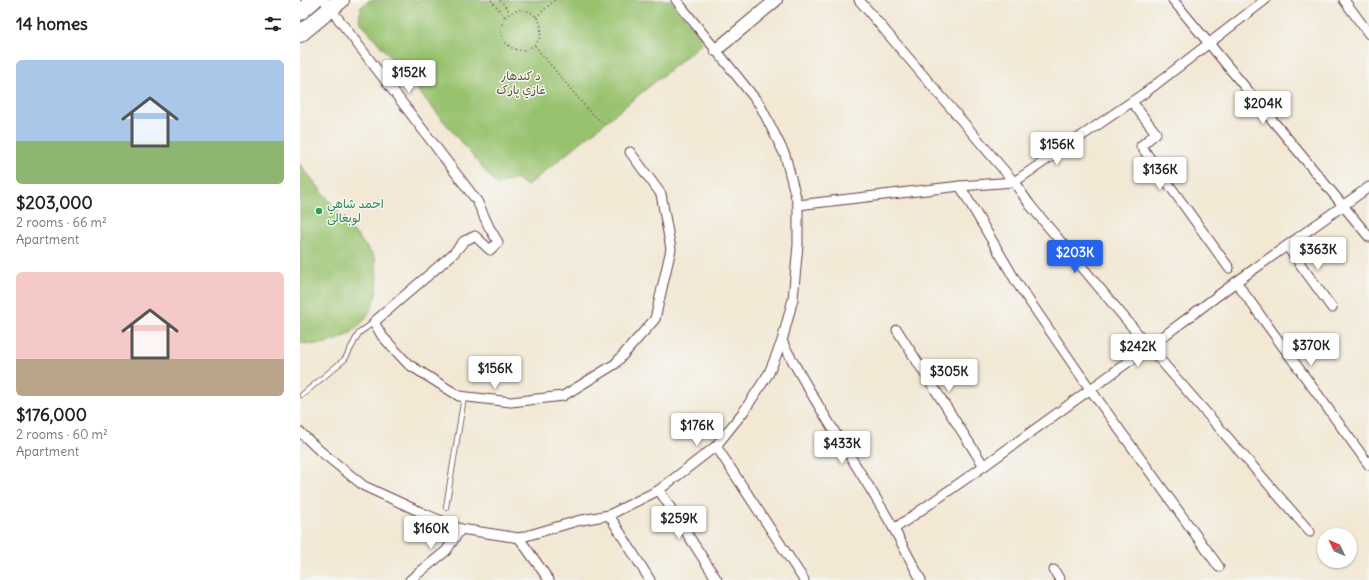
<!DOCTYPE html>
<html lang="en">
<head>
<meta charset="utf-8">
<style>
	body { margin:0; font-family:Delius,"Playpen Sans Arabic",sans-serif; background:#f6f6f6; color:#222; height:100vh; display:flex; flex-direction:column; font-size:15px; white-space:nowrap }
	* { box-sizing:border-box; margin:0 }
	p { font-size:13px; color:#767676 }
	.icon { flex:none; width:22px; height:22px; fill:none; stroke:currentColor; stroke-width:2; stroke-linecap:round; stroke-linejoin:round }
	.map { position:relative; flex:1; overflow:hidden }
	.panel { display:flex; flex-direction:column; background:#fff; width:300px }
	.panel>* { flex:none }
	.needle { width:26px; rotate:314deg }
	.fabs { position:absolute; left:1017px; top:528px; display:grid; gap:8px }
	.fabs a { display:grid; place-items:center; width:40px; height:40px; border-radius:50%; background:#fff; box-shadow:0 1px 3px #0004; font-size:20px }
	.price { position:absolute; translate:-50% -34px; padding:0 9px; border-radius:4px; background:#fff; color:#222; font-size:13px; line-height:26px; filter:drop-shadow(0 1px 2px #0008) }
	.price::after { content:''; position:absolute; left:50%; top:24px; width:12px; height:9px; margin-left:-6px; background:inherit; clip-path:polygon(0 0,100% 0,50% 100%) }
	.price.selected { background:#2563eb; color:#fff }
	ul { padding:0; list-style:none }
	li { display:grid; align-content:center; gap:8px; height:212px; padding:0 16px }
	li span { display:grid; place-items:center; height:124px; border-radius:6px; color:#555 }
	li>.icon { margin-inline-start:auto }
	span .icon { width:72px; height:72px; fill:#fffc; stroke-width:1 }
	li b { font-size:17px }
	h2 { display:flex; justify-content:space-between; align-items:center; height:48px; padding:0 16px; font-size:17px }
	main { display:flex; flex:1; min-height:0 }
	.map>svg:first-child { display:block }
</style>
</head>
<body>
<main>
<section class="panel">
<h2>14 homes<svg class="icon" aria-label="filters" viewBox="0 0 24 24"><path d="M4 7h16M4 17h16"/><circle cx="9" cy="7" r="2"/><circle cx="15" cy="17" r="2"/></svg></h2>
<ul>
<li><span style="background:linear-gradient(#a9c7e8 65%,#8fb573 0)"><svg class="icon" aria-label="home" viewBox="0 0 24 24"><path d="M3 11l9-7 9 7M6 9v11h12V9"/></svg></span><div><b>$203,000</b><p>2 rooms · 66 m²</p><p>Apartment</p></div></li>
<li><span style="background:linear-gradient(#f6c9c9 70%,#b9a48a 0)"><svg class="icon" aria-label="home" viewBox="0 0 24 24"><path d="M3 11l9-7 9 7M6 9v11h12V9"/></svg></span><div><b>$176,000</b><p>2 rooms · 60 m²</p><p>Apartment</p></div></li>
</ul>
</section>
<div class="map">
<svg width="1069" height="580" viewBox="0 0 1069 580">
	<rect width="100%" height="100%" fill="#f6f6f2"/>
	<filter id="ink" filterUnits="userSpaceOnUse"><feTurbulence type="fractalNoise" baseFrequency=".025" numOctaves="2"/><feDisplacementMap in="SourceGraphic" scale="8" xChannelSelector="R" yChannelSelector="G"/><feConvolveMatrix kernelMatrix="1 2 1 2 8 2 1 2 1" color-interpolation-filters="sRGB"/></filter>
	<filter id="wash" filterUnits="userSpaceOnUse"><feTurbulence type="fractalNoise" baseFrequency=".012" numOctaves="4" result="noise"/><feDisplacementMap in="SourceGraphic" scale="16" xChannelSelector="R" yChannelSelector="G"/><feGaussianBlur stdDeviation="0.9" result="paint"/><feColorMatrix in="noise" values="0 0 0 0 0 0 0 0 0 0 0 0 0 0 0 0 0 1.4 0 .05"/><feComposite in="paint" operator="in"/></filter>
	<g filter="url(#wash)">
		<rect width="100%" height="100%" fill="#f2e8d4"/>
		<g fill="#99c26e" stroke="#72704c">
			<path d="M 70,0 L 370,0 L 402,38 L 402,41 L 400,45 L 227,186 C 215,177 210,178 198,186 L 59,20 L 61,7 Z"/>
			<path d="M 0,164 L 75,258 C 76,268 78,279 77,289 C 72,327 37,350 0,343 Z"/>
		</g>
	</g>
	<g filter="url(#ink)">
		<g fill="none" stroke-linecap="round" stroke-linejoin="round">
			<g stroke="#633d44" stroke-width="6">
				<g id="lane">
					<polyline points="2,395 45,359 59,333 74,322"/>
					<polyline points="146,507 164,397"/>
				</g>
			</g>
			<g stroke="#633d44" stroke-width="11">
				<g id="street">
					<polyline points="24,0 177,201 189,227 198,242 190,250 175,236 164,241 154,253 74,322 82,336 108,364 159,396 211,402 263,396 315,364 355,319 371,249 361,194 330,152"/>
					<polyline points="559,0 714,182 730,205 849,347 1010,532"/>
					<polyline points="873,0 1069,237"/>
					<polyline points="1044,0 1069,34"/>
					<polyline points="832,102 856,133 841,146 929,268"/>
					<polyline points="660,186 717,283 790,389 919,567"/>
					<polyline points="498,205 660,186 714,182 846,92 965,0"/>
					<polyline points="987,246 1032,308"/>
					<polyline points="936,282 1069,465"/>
					<polyline points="597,330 684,466"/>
					<path d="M 482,341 C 515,406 558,465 594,529 C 603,546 612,563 621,580"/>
					<polyline points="0,432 19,450 64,486 125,514 161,529 219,538 277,521 309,515 359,490 416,446 444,411 469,373 482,341 493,299 498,245 498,205 485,155 460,105 376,0"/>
					<polyline points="416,446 504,580"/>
					<polyline points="359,490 417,580"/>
					<polyline points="309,515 350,580"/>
					<polyline points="594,529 684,466 849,347 936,282 1069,187"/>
					<polyline points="219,538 249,580"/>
					<polyline points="754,570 760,580"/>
					<polyline points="110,580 146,551 161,529"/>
				</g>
			</g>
			<g stroke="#633d44" stroke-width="14">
				<polyline id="secondary" points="416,50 476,0"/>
			</g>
			<g stroke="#633d44" stroke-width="18">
				<g id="highway">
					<polyline points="0,12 14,0"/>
					<polyline points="0,34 41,0"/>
				</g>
			</g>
			<g stroke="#633d44" stroke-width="1.5" stroke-dasharray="1 3" stroke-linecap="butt">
				<polyline points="191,0 205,17"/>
				<polyline points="200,0 210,12"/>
				<circle cx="221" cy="30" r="20"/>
				<polyline points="236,17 255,0"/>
				<polyline points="235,46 288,110 304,124"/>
			</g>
			<use href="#lane" stroke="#fff" stroke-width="4.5"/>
			<use href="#street" stroke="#fff" stroke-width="9"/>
			<use href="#secondary" stroke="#fff" stroke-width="12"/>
			<use href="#highway" stroke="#fff" stroke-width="16"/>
		</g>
	</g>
	<circle fill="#2e9e5b" stroke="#f6f6f2" stroke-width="1.5" cx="19" cy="211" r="4"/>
	<g text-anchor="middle" stroke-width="3" stroke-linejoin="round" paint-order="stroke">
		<g font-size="12" fill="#62503f" stroke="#f6f6f2">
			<text x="221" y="80">د کندهار<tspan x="221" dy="14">غازي پارک</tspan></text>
		</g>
		<g font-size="12" fill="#27864d" stroke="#f6f6f2" text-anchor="start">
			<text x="27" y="208">احمد شاهي<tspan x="27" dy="14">لوبغالی</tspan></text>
		</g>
	</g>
</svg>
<div class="fabs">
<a><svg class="needle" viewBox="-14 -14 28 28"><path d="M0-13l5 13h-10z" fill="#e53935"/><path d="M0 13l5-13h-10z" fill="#767676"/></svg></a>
</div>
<b class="price" style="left:109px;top:94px">$152K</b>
<b class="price" style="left:963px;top:125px">$204K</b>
<b class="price" style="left:757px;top:166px">$156K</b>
<b class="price" style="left:860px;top:191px">$136K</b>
<b class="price" style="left:1018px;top:271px">$363K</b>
<b class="price selected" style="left:775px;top:274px">$203K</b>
<b class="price" style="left:1011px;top:367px">$370K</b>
<b class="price" style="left:838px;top:368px">$242K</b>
<b class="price" style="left:195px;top:390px">$156K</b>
<b class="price" style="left:649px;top:393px">$305K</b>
<b class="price" style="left:397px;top:447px">$176K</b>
<b class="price" style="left:542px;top:465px">$433K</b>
<b class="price" style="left:379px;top:540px">$259K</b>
<b class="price" style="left:131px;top:550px">$160K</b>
</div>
</main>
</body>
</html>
